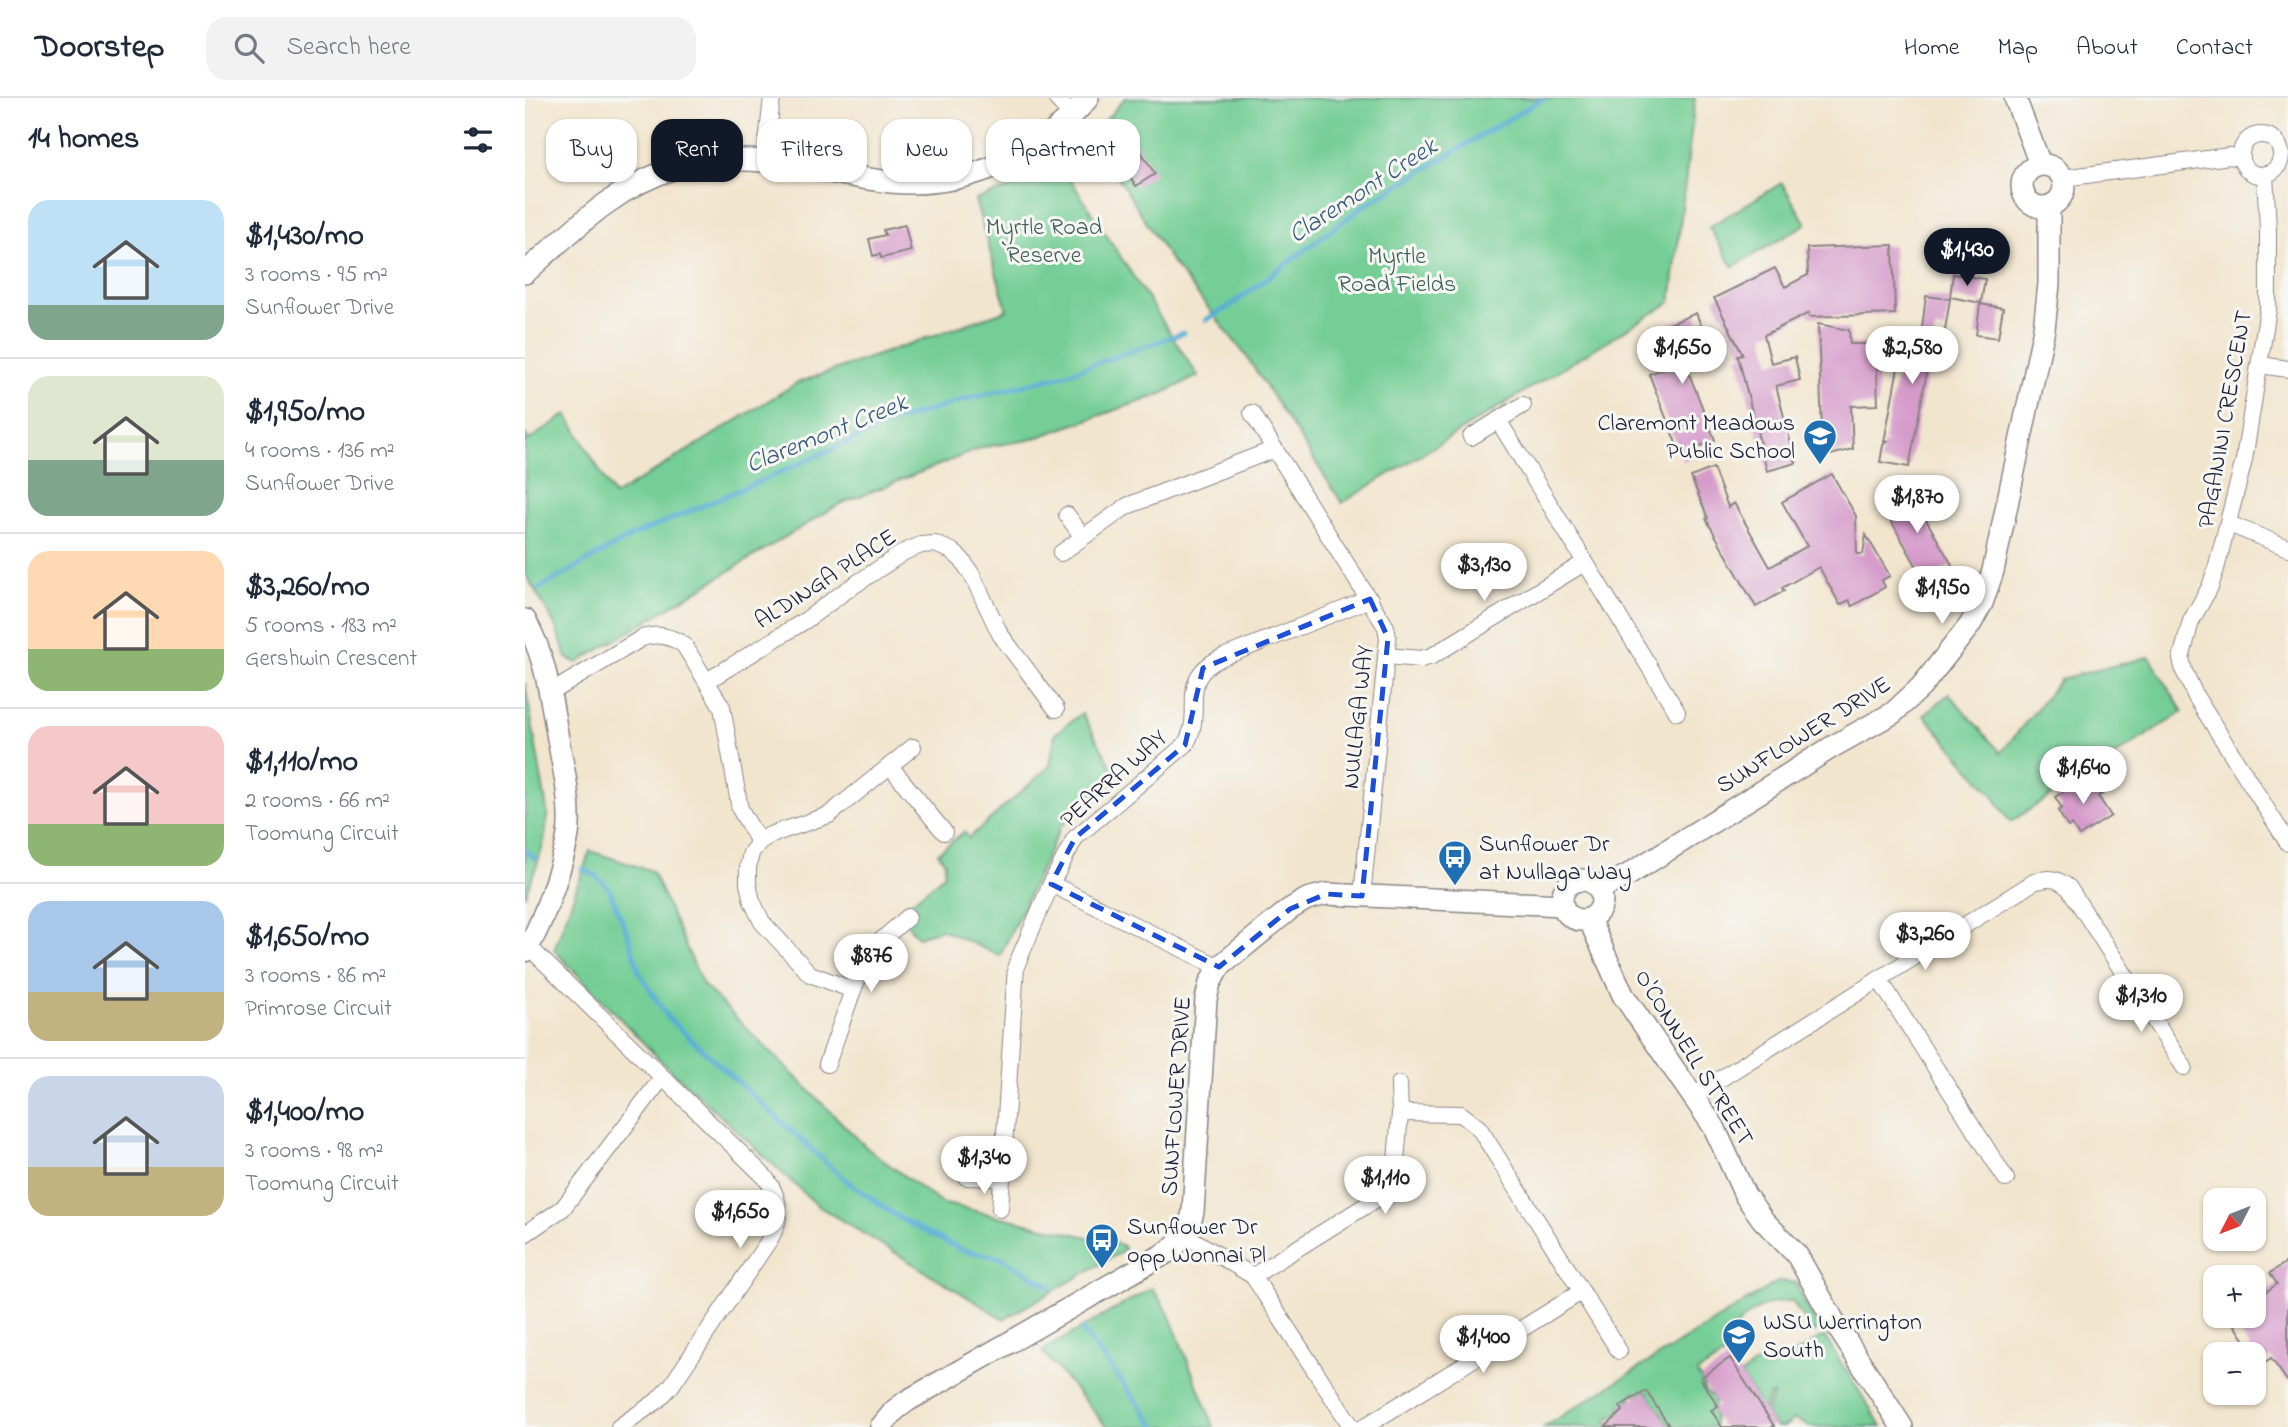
<!DOCTYPE html>
<html lang="en">
<head>
<meta charset="utf-8">
<style>
	body { margin:0; font-family:"Indie Flower",sans-serif; background:#f2f2f3; color:#1f2937; height:100vh; display:flex; flex-direction:column; font-size:26px; white-space:nowrap }
	* { box-sizing:border-box; margin:0 }
	p { font-size:23px; color:#747a83 }
	.icon { flex:none; width:38px; height:38px; fill:none; stroke:currentColor; stroke-width:2; stroke-linecap:round; stroke-linejoin:round }
	.map { position:relative; flex:1; overflow:hidden }
	.sheet { display:flex; flex-direction:column; background:#fff; width:525px }
	.sheet>* { flex:none }
	.hud { position:absolute; left:21px; top:21px; width:665px; height:63px; display:flex; gap:14px }
	.needle { width:46px; rotate:228deg }
	.buttons { position:absolute; left:1678px; top:1090px; display:grid; gap:14px }
	.buttons a { display:grid; place-items:center; width:63px; height:63px; border-radius:14px; background:#fff; box-shadow:0 2px 5px #0004; font-size:35px }
	.price { position:absolute; translate:-50% -60px; padding:0 16px; border-radius:24px; background:#fff; color:#222; font-size:23px; line-height:46px; filter:drop-shadow(0 2px 4px #0008) }
	.price::after { content:''; position:absolute; left:50%; top:42px; width:21px; height:16px; margin-left:-10px; background:inherit; clip-path:polygon(0 0,100% 0,50% 100%) }
	.price.active { background:#111827; color:#fff }
	ul { padding:0; list-style:none }
	li { display:flex; align-items:center; gap:21px; height:175px; padding:0 28px }
	li+li { border-top:2px solid #e0e1e3 }
	li span { display:grid; place-items:center; flex:none; width:196px; height:140px; border-radius:21px; color:#555 }
	li>.icon { margin-inline-start:auto }
	span .icon { width:84px; height:84px; fill:#fffc; stroke-width:1 }
	li b { font-size:30px }
	h2 { display:flex; justify-content:space-between; align-items:center; height:84px; padding:0 28px; font-size:30px }
	.chip { padding:0 24px; border-radius:21px; background:#fff; box-shadow:0 2px 5px #0004; font-size:24px; line-height:63px }
	.chip.active { background:#111827; color:#fff }
	header { display:flex; align-items:center; gap:42px; box-sizing:border-box; height:98px; padding:0 35px; background:#fff; border-bottom:2px solid #e0e1e3 }
	header strong { font-size:33px }
	nav { display:flex; gap:38px; margin-inline-start:auto; font-size:24px }
	.search { width:490px; height:63px; background:#f2f2f3; display:flex; align-items:center; gap:18px; box-sizing:border-box; padding:0 24px; border-radius:21px; color:#747a83; font-size:26px }
	main { display:flex; flex:1; min-height:0 }
	.map>svg:first-child { display:block }
</style>
</head>
<body>
<header>
<strong>Doorstep</strong>
<div class="search"><svg class="icon" aria-label="search" viewBox="0 0 24 24"><circle cx="10" cy="10" r="6"/><path d="M15 15l6 6"/></svg>Search here</div>
<nav><a>Home</a><a>Map</a><a>About</a><a>Contact</a></nav>
</header>
<main>
<section class="sheet">
<h2>14 homes<svg class="icon" aria-label="filters" viewBox="0 0 24 24"><path d="M4 7h16M4 17h16"/><circle cx="9" cy="7" r="2"/><circle cx="15" cy="17" r="2"/></svg></h2>
<ul>
<li><span style="background:linear-gradient(#bfe0f5 75%,#7fa58c 0)"><svg class="icon" aria-label="home" viewBox="0 0 24 24"><path d="M3 11l9-7 9 7M6 9v11h12V9"/></svg></span><div><b>$1,430/mo</b><p>3 rooms · 95 m²</p><p>Sunflower Drive</p></div></li>
<li><span style="background:linear-gradient(#dfe7d0 60%,#7fa58c 0)"><svg class="icon" aria-label="home" viewBox="0 0 24 24"><path d="M3 11l9-7 9 7M6 9v11h12V9"/></svg></span><div><b>$1,950/mo</b><p>4 rooms · 136 m²</p><p>Sunflower Drive</p></div></li>
<li><span style="background:linear-gradient(#ffd9b3 70%,#8fb573 0)"><svg class="icon" aria-label="home" viewBox="0 0 24 24"><path d="M3 11l9-7 9 7M6 9v11h12V9"/></svg></span><div><b>$3,260/mo</b><p>5 rooms · 183 m²</p><p>Gershwin Crescent</p></div></li>
<li><span style="background:linear-gradient(#f6c9c9 70%,#8fb573 0)"><svg class="icon" aria-label="home" viewBox="0 0 24 24"><path d="M3 11l9-7 9 7M6 9v11h12V9"/></svg></span><div><b>$1,110/mo</b><p>2 rooms · 66 m²</p><p>Toomung Circuit</p></div></li>
<li><span style="background:linear-gradient(#a9c7e8 65%,#c2b280 0)"><svg class="icon" aria-label="home" viewBox="0 0 24 24"><path d="M3 11l9-7 9 7M6 9v11h12V9"/></svg></span><div><b>$1,650/mo</b><p>3 rooms · 86 m²</p><p>Primrose Circuit</p></div></li>
<li><span style="background:linear-gradient(#c9d6e8 65%,#c2b280 0)"><svg class="icon" aria-label="home" viewBox="0 0 24 24"><path d="M3 11l9-7 9 7M6 9v11h12V9"/></svg></span><div><b>$1,400/mo</b><p>3 rooms · 98 m²</p><p>Toomung Circuit</p></div></li>
</ul>
</section>
<div class="map">
<svg width="1763" height="1329" viewBox="0 0 1763 1329">
	<rect width="100%" height="100%" fill="#f6f6f2"/>
	<filter id="ink" filterUnits="userSpaceOnUse"><feTurbulence type="fractalNoise" baseFrequency=".0143" numOctaves="2"/><feDisplacementMap in="SourceGraphic" scale="14" xChannelSelector="R" yChannelSelector="G"/><feConvolveMatrix kernelMatrix="1 2 1 2 8 2 1 2 1" color-interpolation-filters="sRGB"/></filter>
	<filter id="wash" filterUnits="userSpaceOnUse"><feTurbulence type="fractalNoise" baseFrequency=".00686" numOctaves="4" result="noise"/><feDisplacementMap in="SourceGraphic" scale="28" xChannelSelector="R" yChannelSelector="G"/><feGaussianBlur stdDeviation="1.57" result="paint"/><feColorMatrix in="noise" values="0 0 0 0 0 0 0 0 0 0 0 0 0 0 0 0 0 1.4 0 .05"/><feComposite in="paint" operator="in"/></filter>
	<g filter="url(#wash)">
		<rect width="100%" height="100%" fill="#f2e5ce"/>
		<g fill="#74ce95" stroke="#4b7868" stroke-width="2">
			<polygon points="600,0 1170,0 1146,204 817,405 722,259 646,163 570,43 574,30"/>
			<polygon points="534,64 673,278 634,297 504,342 459,349 315,406 52,565 42,560 31,529 0,475 0,336 4,342 42,316 89,398 272,285 482,212 450,102 483,91"/>
			<polygon points="1257,85 1281,126 1208,169 1184,129"/>
			<polygon points="1624,559 1658,614 1485,724 1467,696 1399,617 1424,596 1476,655 1536,581"/>
			<path d="M 0,585 L 22,712 C 23,743 11,769 0,798 Z"/>
			<polygon points="557,615 593,680 536,728 475,858 416,831 393,839 373,815 419,777 420,764 413,755 439,734 444,740 525,668 530,636"/>
			<polygon points="65,753 127,773 178,887 343,1051 416,1105 597,1147 600,1152 479,1221 293,1108 136,963 29,852"/>
			<path d="M 1254,1183 L 1272,1185 L 1276,1199 L 1294,1230 L 1288,1235 L 1267,1203 C 1243,1202 1225,1212 1209,1231 L 1215,1244 L 1201,1252 L 1203,1255 L 1172,1275 L 1179,1287 L 1178,1290 L 1181,1295 L 1186,1297 L 1190,1303 L 1187,1312 L 1189,1317 L 1189,1329 L 1145,1329 L 1121,1293 L 1113,1298 L 1110,1294 L 1105,1298 L 1106,1301 L 1095,1308 L 1097,1312 L 1082,1322 L 1086,1329 L 1019,1329 Z"/>
			<polygon points="627,1190 643,1214 689,1329 582,1329 517,1253"/>
			<path d="M 1299,1238 L 1357,1329 L 1284,1329 L 1270,1321 L 1259,1329 L 1250,1329 L 1241,1316 L 1248,1297 L 1245,1297 L 1239,1313 L 1216,1277 C 1229,1267 1241,1254 1258,1265 L 1267,1257 Z"/>
		</g>
		<g fill="none" stroke-linecap="round" stroke-linejoin="round">
			<g stroke="#58aed5" stroke-width="5">
				<polyline points="681,222 705,208 837,109 1019,0"/>
				<polyline points="13,491 107,438 245,379 365,325 442,301 535,278 658,235"/>
				<polyline points="0,753 10,760"/>
				<polyline points="58,771 71,778 83,789 105,842 114,874 143,920 319,1081 374,1120 399,1133 437,1152 477,1160 526,1189"/>
				<polyline points="557,1232 631,1329"/>
			</g>
		</g>
		<g id="blocks">
			<g fill="#d69bcb">
				<polygon points="601,30 630,76 611,88 582,42"/>
				<polygon points="380,127 386,153 356,160 355,156 348,158 344,141 360,137 358,132"/>
				<polygon points="1368,147 1370,216 1284,219 1284,215 1239,237 1246,265 1270,259 1275,282 1251,288 1271,365 1242,373 1213,258 1218,257 1189,200 1250,170 1260,189 1283,177 1282,150"/>
				<polygon points="1428,176 1460,181 1456,205 1425,199"/>
				<polygon points="1401,198 1425,201 1420,232 1410,231 1384,369 1355,364 1358,347 1364,343 1359,344 1378,243 1395,246"/>
				<polygon points="1455,206 1478,210 1473,240 1451,237"/>
				<polygon points="1171,215 1183,244 1156,255 1190,342 1168,351 1171,359 1158,363 1124,276 1143,269 1128,233"/>
				<polygon points="1293,226 1324,232 1325,246 1351,246 1353,307 1326,308 1328,351 1298,359"/>
				<polygon points="1188,370 1203,409 1209,405 1245,469 1282,448 1257,404 1307,376 1331,418 1332,456 1338,456 1341,437 1365,478 1357,482 1360,489 1327,508 1324,502 1315,507 1294,469 1257,490 1259,493 1231,509 1181,421 1183,420 1166,379"/>
				<polygon points="1384,392 1427,467 1400,483 1357,407"/>
				<polygon points="1567,676 1579,695 1573,698 1586,718 1554,738 1547,727 1543,729 1533,713 1537,710 1530,699"/>
				<polygon points="1763,1163 1763,1284 1746,1260 1736,1267 1704,1218 1729,1218 1729,1202 1752,1186 1745,1175"/>
				<polygon points="1205,1260 1239,1313 1250,1329 1197,1329 1186,1312 1193,1308 1175,1280"/>
				<polygon points="1121,1293 1145,1329 1080,1329 1098,1313 1095,1308"/>
			</g>
		</g>
	</g>
	<g filter="url(#ink)">
		<use href="#blocks" fill-opacity="0" stroke="#8a8484" stroke-width="2"/>
		<g fill="none" stroke-linecap="round" stroke-linejoin="round">
			<g stroke="#8a8484" stroke-width="18">
				<g id="minor">
					<polyline points="531,0 547,17"/>
					<circle cx="1736" cy="57" r="20"/>
					<polyline points="240,62 247,0"/>
					<polyline points="1740,76 1743,131 1743,211 1719,362 1691,471 1685,489 1666,523 1656,561 1659,573 1671,599 1763,745"/>
					<polyline points="1538,80 1705,58 1717,60"/>
					<polyline points="1735,267 1763,271"/>
					<polyline points="727,315 861,529 863,540 837,798"/>
					<polyline points="973,322 1152,614"/>
					<polyline points="946,339 998,307"/>
					<polyline points="542,417 557,438"/>
					<polyline points="1704,426 1763,450"/>
					<polyline points="536,455 602,408 750,351"/>
					<polyline points="861,558 896,561 907,558 1059,465"/>
					<polyline points="182,583 281,522 319,494 379,454 396,447 410,446 427,453 437,462 447,477 475,536 531,611"/>
					<path d="M 25,595 L 117,540 C 133,535 145,538 159,547 L 197,609 L 215,711 L 234,744"/>
					<polyline points="365,668 419,734"/>
					<polyline points="526,786 694,869"/>
					<path d="M 4,849 L 240,1079 C 255,1099 258,1119 245,1141 L 146,1288 L 132,1303 L 94,1329"/>
					<polyline points="1354,881 1481,1081"/>
					<polyline points="328,892 285,876 237,824 227,803 223,786 223,769 226,755 234,744 245,737 304,717 388,649"/>
					<polyline points="302,966 328,892 345,852 383,819"/>
					<path d="M 1168,998 L 1509,784 C 1524,779 1532,780 1544,790 L 1659,969"/>
					<polyline points="875,1015 936,1016 954,1030 1094,1253"/>
					<polyline points="441,1079 477,1080"/>
					<path d="M 475,1111 L 491,868 L 526,786 L 550,740 L 660,647 C 682,613 649,581 698,559 L 845,501"/>
					<polyline points="0,1136 38,1110 137,980"/>
					<polyline points="660,1137 728,1178 827,1329"/>
					<polyline points="728,1178 864,1093 869,1085 870,1076 875,1015 874,986"/>
					<polyline points="839,1329 1056,1194"/>
				</g>
			</g>
			<g stroke="#8a8484" stroke-width="24">
				<g id="tertiary">
					<polyline points="1490,0 1515,66"/>
					<circle cx="1518" cy="88" r="21"/>
					<path d="M 0,175 C 46,134 90,88 151,70 C 229,48 290,76 366,84 C 442,91 515,57 563,0"/>
					<path d="M 0,522 C 22,560 26,604 34,646 C 39,673 45,699 44,727 C 43,753 16,832 0,853"/>
					<circle cx="1057" cy="802" r="20"/>
					<polyline points="1074,791 1103,777 1307,649 1368,615 1396,589 1445,527 1457,505 1468,473 1519,231 1524,186 1524,108"/>
					<polyline points="1064,821 1098,897 1189,1029 1220,1097 1238,1122 1272,1157 1310,1225 1377,1329"/>
					<path d="M 356,1329 L 370,1312 L 382,1303 L 641,1155 C 656,1144 664,1132 668,1114 L 681,901 L 685,885 L 694,869 L 765,811 L 782,801 L 801,796 L 1037,807"/>
				</g>
			</g>
			<use href="#minor" stroke="#fff" stroke-width="16"/>
			<use href="#tertiary" stroke="#fff" stroke-width="21"/>
		</g>
	</g>
	<path fill="none" stroke="#1d4ed8" stroke-width="5" stroke-dasharray="14 9" stroke-linejoin="round" d="M 845,501 L 863,540 L 837,798 L 801,796 L 765,811 L 694,869 L 526,786 L 550,740 L 660,647 L 678,570 Z"/>
	<defs>
		<g id="school-pin" transform="scale(1.75)"><path d="M0 17L-7.5 6A9.5 9.5 0 1 1 7.5 6Z" fill="#1f6fb2" stroke="#f6f6f2"/><path d="M0-5L7-2L0 1L-7-2ZM-4 1L0 2.5L4 1V4Q0 6-4 4Z" fill="#fff"/></g>
		<g id="bus-pin" transform="scale(1.75)"><path d="M0 17L-7.5 6A9.5 9.5 0 1 1 7.5 6Z" fill="#1f6fb2" stroke="#f6f6f2"/><path d="M-5-6H5V4H4V6H2V4H-2V6H-4V4H-5ZM-3.5-4V0h7V-4ZM-3.5 1.2v1.5H-2V1.2ZM2 1.2v1.5H3.5V1.2Z" fill="#fff"/></g>
		<g id="university-pin" transform="scale(1.75)"><path d="M0 17L-7.5 6A9.5 9.5 0 1 1 7.5 6Z" fill="#1f6fb2" stroke="#f6f6f2"/><path d="M0-5L7-2L0 1L-7-2ZM-4 1L0 2.5L4 1V4Q0 6-4 4Z" fill="#fff"/></g>
	</defs>
	<g fill-rule="evenodd">
		<use href="#school-pin" x="1295" y="338"/>
		<use href="#bus-pin" x="930" y="759"/>
		<use href="#bus-pin" x="577" y="1142"/>
		<use href="#university-pin" x="1214" y="1237"/>
	</g>
	<g text-anchor="middle" stroke-width="6" stroke-linejoin="round" paint-order="stroke">
		<g font-size="24" fill="#3f5e5a" stroke="#f6f6f2">
			<text x="519" y="136">Myrtle Road<tspan x="519" dy="28">Reserve</tspan></text>
			<text x="872" y="165">Myrtle<tspan x="872" dy="28">Road Fields</tspan></text>
		</g>
		<g font-size="24" fill="#22223b" stroke="#f6f6f2">
			<text transform="translate(1699 321) rotate(-80)" y="8">PAGANINI CRESCENT</text>
			<text transform="translate(300 480) rotate(-33)" y="8">ALDINGA PLACE</text>
			<text transform="translate(832 619) rotate(-84)" y="8">NULLAGA WAY</text>
			<text transform="translate(1278 636) rotate(-32)" y="8">SUNFLOWER DRIVE</text>
			<text transform="translate(588 680) rotate(-42)" y="8">PEARRA WAY</text>
			<text transform="translate(1170 959) rotate(58)" y="8">O'CONNELL STREET</text>
			<text transform="translate(650 998) rotate(-86)" y="8">SUNFLOWER DRIVE</text>
		</g>
		<g font-size="24" fill="#22223b" stroke="#f6f6f2" text-anchor="start">
			<text x="1270" y="332" text-anchor="end">Claremont Meadows<tspan x="1270" dy="28">Public School</tspan></text>
			<text x="954" y="753">Sunflower Dr<tspan x="954" dy="28">at Nullaga Way</tspan></text>
			<text x="602" y="1136">Sunflower Dr<tspan x="602" dy="28">opp Wonnai Pl</tspan></text>
			<text x="1238" y="1231">WSU Werrington<tspan x="1238" dy="28">South</tspan></text>
		</g>
		<g font-size="26" font-style="italic" fill="#385a79" stroke="#f6f6f2">
			<text transform="translate(837 91) rotate(-33)" y="9">Claremont Creek</text>
			<text transform="translate(301 334) rotate(-22)" y="9">Claremont Creek</text>
		</g>
	</g>
</svg>
<div class="buttons">
<a><svg class="needle" viewBox="-14 -14 28 28"><path d="M0-13l5 13h-10z" fill="#e53935"/><path d="M0 13l5-13h-10z" fill="#747a83"/></svg></a>
<a>+</a>
<a>−</a>
</div>
<b class="price active" style="left:1442px;top:190px">$1,430</b>
<b class="price" style="left:1157px;top:288px">$1,650</b>
<b class="price" style="left:1387px;top:288px">$2,580</b>
<b class="price" style="left:1392px;top:437px">$1,870</b>
<b class="price" style="left:959px;top:505px">$3,130</b>
<b class="price" style="left:1417px;top:528px">$1,950</b>
<b class="price" style="left:1558px;top:708px">$1,640</b>
<b class="price" style="left:1400px;top:874px">$3,260</b>
<b class="price" style="left:346px;top:896px">$876</b>
<b class="price" style="left:1616px;top:936px">$1,310</b>
<b class="price" style="left:459px;top:1098px">$1,340</b>
<b class="price" style="left:860px;top:1118px">$1,110</b>
<b class="price" style="left:215px;top:1152px">$1,650</b>
<b class="price" style="left:958px;top:1277px">$1,400</b>
<div class="hud">
<a class="chip">Buy</a>
<a class="chip active">Rent</a>
<a class="chip">Filters</a>
<a class="chip">New</a>
<a class="chip">Apartment</a>
</div>
</div>
</main>
</body>
</html>
